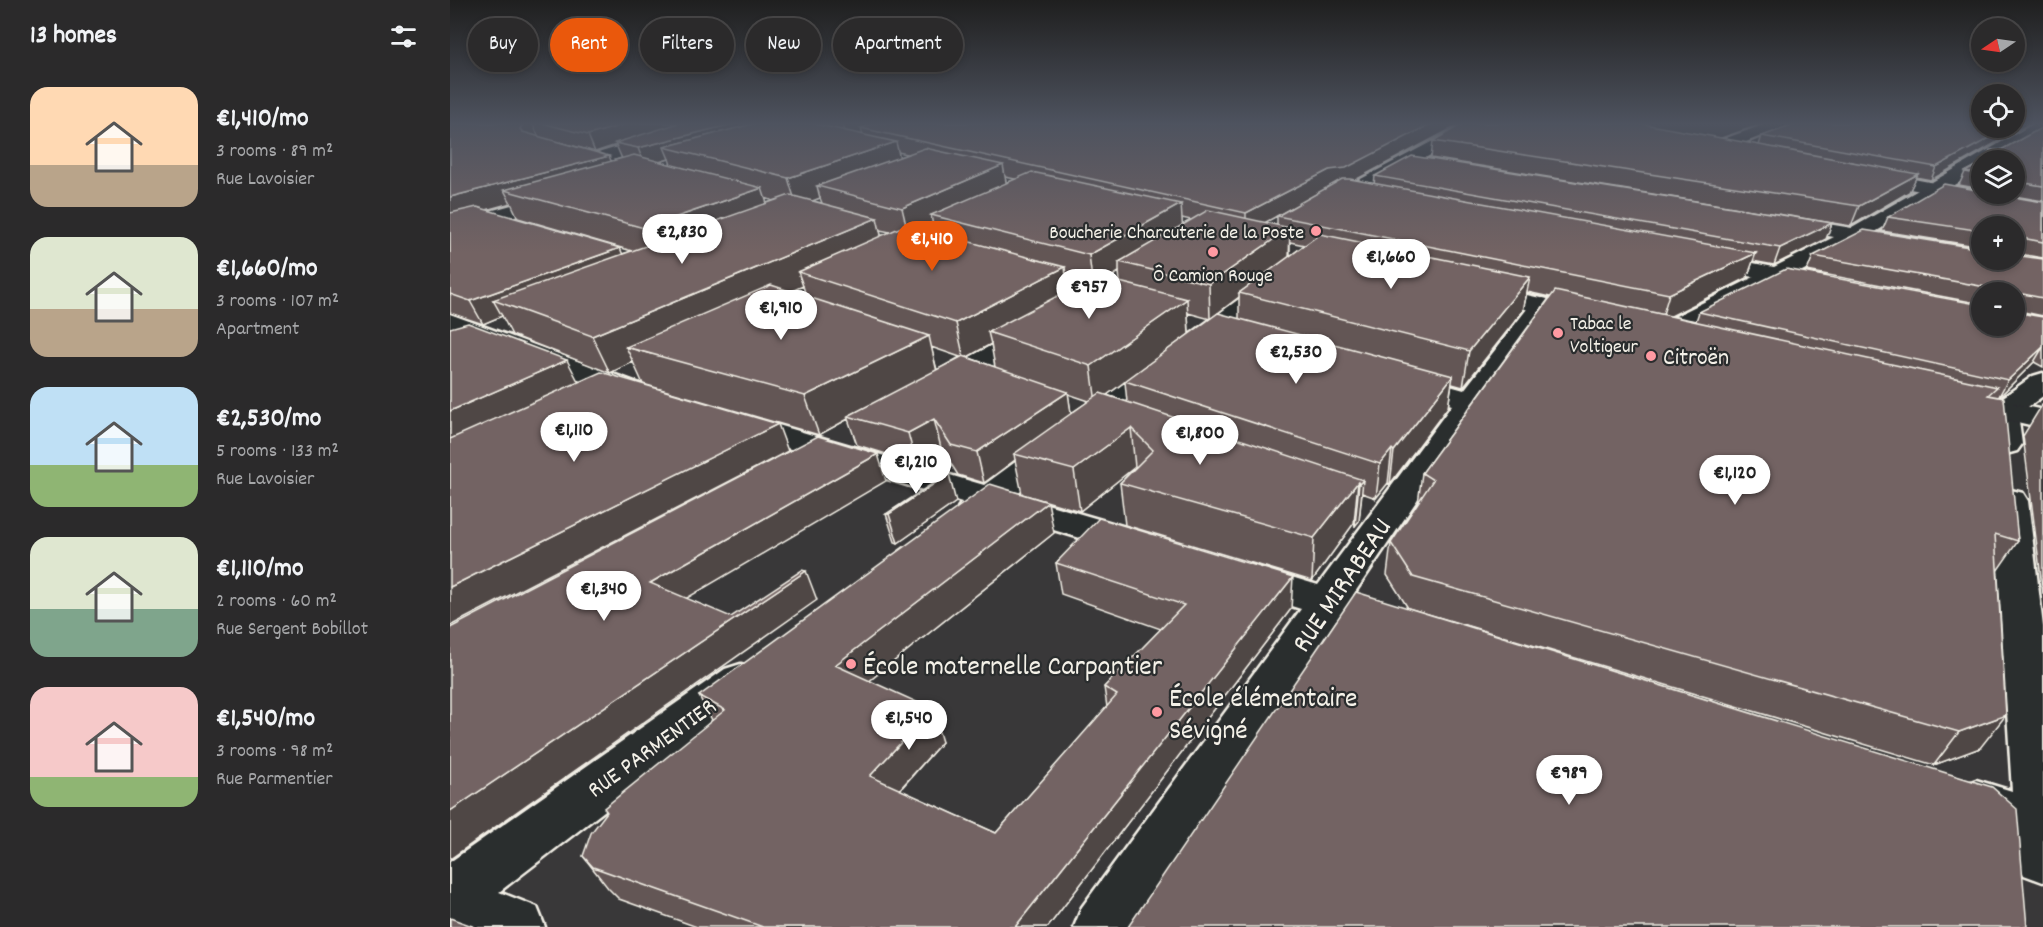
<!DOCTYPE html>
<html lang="en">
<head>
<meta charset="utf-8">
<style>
	body { margin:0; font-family:Dekko,sans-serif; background:#333233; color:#f1f3f6; height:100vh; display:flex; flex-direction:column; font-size:22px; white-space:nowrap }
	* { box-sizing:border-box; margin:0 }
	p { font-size:20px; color:#a6a7a9 }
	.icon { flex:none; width:33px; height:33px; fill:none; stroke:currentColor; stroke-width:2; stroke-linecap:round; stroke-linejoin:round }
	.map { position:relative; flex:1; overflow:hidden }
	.side { display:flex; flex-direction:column; background:#2b2a2b; width:450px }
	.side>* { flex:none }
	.guide { position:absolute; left:18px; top:18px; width:570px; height:54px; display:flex; gap:12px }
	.needle { width:39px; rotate:257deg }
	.controls { position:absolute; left:1521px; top:18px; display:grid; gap:12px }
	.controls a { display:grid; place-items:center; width:54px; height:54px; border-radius:50%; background:#2b2a2b; box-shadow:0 3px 9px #0003,0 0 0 2px #474647; font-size:30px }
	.price { position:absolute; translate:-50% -51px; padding:0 14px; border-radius:21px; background:#fff; color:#222; font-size:20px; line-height:39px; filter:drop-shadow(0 2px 3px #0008) }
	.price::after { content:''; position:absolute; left:50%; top:36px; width:18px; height:14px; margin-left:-9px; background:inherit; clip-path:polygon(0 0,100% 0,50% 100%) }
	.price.on { background:#ea580c; color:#fff }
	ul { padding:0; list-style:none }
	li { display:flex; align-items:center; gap:18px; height:150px; padding:0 30px }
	li span { display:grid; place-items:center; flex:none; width:168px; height:120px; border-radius:18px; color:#555 }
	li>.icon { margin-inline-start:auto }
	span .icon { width:72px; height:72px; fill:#fffc; stroke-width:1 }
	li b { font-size:26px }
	h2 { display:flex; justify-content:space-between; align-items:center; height:72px; padding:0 30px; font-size:26px }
	.chip { padding:0 21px; border-radius:27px; background:#2b2a2b; box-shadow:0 3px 9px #0003,0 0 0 2px #474647; font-size:21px; line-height:54px }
	.chip.on { background:#ea580c; color:#fff }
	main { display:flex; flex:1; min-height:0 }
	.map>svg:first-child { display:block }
</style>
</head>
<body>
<main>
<section class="side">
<h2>13 homes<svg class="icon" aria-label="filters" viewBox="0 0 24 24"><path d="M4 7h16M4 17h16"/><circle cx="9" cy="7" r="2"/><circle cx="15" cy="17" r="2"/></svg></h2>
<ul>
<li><span style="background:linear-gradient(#ffd9b3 65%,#b9a48a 0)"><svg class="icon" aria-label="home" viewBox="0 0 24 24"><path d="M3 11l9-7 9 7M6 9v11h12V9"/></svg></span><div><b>€1,410/mo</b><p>3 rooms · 89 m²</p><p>Rue Lavoisier</p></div></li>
<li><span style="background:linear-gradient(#dfe7d0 60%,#b9a48a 0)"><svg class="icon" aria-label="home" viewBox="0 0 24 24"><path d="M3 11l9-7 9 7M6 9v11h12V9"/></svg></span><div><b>€1,660/mo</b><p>3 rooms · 107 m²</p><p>Apartment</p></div></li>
<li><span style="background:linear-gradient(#bfe0f5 65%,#8fb573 0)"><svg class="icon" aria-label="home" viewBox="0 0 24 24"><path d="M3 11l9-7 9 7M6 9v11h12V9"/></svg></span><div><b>€2,530/mo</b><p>5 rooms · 133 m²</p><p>Rue Lavoisier</p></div></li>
<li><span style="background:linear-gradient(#dfe7d0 60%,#7fa58c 0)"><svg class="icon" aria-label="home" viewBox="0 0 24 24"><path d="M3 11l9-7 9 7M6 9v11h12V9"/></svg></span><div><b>€1,110/mo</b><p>2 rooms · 60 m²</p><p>Rue Sergent Bobillot</p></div></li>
<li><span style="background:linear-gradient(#f6c9c9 75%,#8fb573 0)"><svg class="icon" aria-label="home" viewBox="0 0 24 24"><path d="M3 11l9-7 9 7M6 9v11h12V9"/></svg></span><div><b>€1,540/mo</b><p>3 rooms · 98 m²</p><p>Rue Parmentier</p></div></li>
</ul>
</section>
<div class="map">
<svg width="1593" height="927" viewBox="0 0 1593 927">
	<rect width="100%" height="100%" fill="#393839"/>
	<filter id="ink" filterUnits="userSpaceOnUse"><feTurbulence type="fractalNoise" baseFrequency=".0167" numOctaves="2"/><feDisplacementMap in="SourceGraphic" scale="12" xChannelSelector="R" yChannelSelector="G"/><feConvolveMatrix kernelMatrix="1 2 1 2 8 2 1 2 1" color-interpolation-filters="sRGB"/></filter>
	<g filter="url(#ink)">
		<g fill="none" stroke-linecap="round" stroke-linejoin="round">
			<g stroke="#f4f1e8" stroke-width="5">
				<g id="minor">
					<polygon points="249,123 274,123 271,126 153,163 147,164 138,159 141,155"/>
					<polygon points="1017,123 1037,123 906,197 879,205 869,199 872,195 892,189"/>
					<polygon points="1319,123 1343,123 1271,152 1259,152 1257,148 1259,144"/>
					<polygon points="1585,123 1593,123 1593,132 1544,160 1532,160 1532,169 1425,232 1532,249 1532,260 1540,261 1532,263 1408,242 1350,272 1377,278 1381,283 1377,288 1369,290 1330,282 1224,338 1215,340 1206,338 1202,332 1206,326 1304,277 1247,266 1244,261 1247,256 1255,254 1324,267 1384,237 1328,227 1325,223 1328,219 1335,217 1402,228"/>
					<polygon points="108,192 115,194 118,198 115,202 0,234 0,222"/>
					<polygon points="823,278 831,280 835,285 831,290 566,495 696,533 702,542 696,551 683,554 544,512 526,519 514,516 508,508 512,502 279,430 275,423 279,416 290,414 534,485 815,280"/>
					<polygon points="1093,298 1102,300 1105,305 992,463 903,595 953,610 959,621 953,632 938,636 886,620 685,927 624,927 632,907 851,609 787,589 782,579 787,569 801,565 868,585 1002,405 947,389 943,383 947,377 957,374 1014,390 1084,300"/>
					<polygon points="0,314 193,385 198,391 193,397 183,400 173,397 0,331"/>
					<polygon points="582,326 591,328 595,334 591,340 503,389 493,392 483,389 479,383 483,377 573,328"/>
					<path d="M 1593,373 L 1593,396 L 1568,414 L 1572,444 L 1567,451 L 1556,454 L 1545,451 C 1537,440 1535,416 1542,405 L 1583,376 Z"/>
					<polygon points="1561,490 1573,493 1578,501 1593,627 1593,882 1574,875 1566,857 1565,839 1508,819 1501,803 1508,787 1526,780 1562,791 1544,501 1549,493"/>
					<polygon points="291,664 307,669 313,681 307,693 49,892 87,907 95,927 0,927 0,862 275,669"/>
				</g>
			</g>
			<g stroke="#f4f1e8" stroke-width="5">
				<polygon id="tertiary" points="1420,171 1593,203 1593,215 1414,180 1411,176 1414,172"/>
			</g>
			<g stroke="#f4f1e8" stroke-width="5">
				<g id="secondary">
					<polygon points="1030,285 1147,310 1151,315 1147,320 1138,323 1021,297 1018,292 1021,287"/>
					<polygon points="1513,392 1593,410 1593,428 1502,407 1498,401 1502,395"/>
				</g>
			</g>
			<use href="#minor" fill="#2a2d2e" fill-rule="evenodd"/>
			<use href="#tertiary" fill="#2a2d2e" fill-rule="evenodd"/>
			<use href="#secondary" fill="#2a2d2e" fill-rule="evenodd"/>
		</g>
		<g fill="#635655" stroke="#f4f1e8" stroke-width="1.5" fill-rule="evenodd">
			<path d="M 0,123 L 1012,123 L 905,180 L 924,184 L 925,176 L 1382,223 L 1376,239 L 1324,265 L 1303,261 L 1297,278 L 1221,316 L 1246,321 L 1249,312 L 1564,326 L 1564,292 L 1532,292 L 1532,304 L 1357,271 L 1363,256 L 1593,259 L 1593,316 L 1569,311 L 1568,312 L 1593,317 L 1593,367 L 1584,362 L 1549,397 L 1568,541 L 1547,571 L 1530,748 L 1484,765 L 958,608 L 937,575 L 941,543 L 968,503 L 972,473 L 1100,297 L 1077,292 L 1073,311 L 1013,387 L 1002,384 L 998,407 L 940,484 L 938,483 L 926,498 L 912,493 L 909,521 L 905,526 L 904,523 L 862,581 L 675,525 L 670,483 L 685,468 L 685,467 L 630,511 L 572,494 L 565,460 L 534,483 L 508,475 L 491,448 L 466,463 L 407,445 L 398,419 L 369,435 L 193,384 L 183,362 L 160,373 L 62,335 L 52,316 L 33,324 L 0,313 ZM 110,142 L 145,152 L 166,145 L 172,159 L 161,161 ZM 448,152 L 457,154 L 449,157 ZM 219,159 L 221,165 L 210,162 ZM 555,177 L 565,179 L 556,183 ZM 315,198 L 324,201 L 316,203 ZM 370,198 L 372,203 L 362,201 ZM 61,203 L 68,218 L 182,251 L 172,254 L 37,210 ZM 827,216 L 827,225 L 815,222 ZM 732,218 L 741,220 L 732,225 ZM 483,226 L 485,233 L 475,230 ZM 430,230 L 440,232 L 431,236 ZM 840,242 L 854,245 L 840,256 ZM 669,272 L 670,282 L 657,279 ZM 616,280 L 630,284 L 618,290 ZM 353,286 L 356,296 L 340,291 ZM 789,297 L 789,319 L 739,334 L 738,313 L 760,319 ZM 541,344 L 545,367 L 517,357 ZM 481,347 L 510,357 L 487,370 ZM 675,382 L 677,402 L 657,395 ZM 618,394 L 639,401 L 621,413 Z"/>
			<polygon points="1532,123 1481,180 1466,177 1459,192 1401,226 981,158 983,141 1309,145 1312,136"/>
			<polygon points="1593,127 1593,201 1554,194 1564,194 1564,160 1535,160 1540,150 1551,150"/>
			<polygon points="1532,163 1532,189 1509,185 1515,172"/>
			<polygon points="1593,202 1593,258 1564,253 1564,226 1532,226 1532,247 1432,231 1438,217"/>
			<polygon points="1592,405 1593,406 1593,594 1573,436"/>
			<polygon points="506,502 448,543 445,542 436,514"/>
			<polygon points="604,533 419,681 492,742 450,790 546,833 657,707 654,687 711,629 611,594 606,563 841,609 598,927 247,927 169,899 158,888 133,856 262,720 249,696"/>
		</g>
		<g fill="#504645" stroke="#f4f1e8" stroke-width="1.5">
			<polygon points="73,123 82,123 89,137 78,145 70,129"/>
			<polygon points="179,123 240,123 165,143 166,145 145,152 138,135"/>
			<polygon points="286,123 307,123 214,147 219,159 195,166 188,148"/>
			<polygon points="395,123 454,123 411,128 413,136 397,140 393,124"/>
			<polygon points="983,123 1012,123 894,186 878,188 796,233 796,213 879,170"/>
			<polygon points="1566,123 1580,123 1481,180 1486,167 1558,128 1564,128 1564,124"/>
			<polygon points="446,142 452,168 367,186 370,198 347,207 338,178"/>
			<polygon points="159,156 167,174 54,190 61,203 0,220 0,197"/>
			<polygon points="553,165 558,193 481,215 483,226 459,238 452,208"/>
			<polygon points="1468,174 1459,192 1401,226 1409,206"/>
			<polygon points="312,188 321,216 207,259 194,228"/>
			<polygon points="731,204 733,234 669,262 669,272 643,288 639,255"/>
			<polygon points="427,218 434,248 348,272 353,286 201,354 176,347 183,362 160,373 142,336"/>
			<polygon points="1382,223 1376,239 1324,265 1330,248"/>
			<polygon points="840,228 839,259 789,293 789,297 760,319 759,284"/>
			<polygon points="170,248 179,269 43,300 52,316 33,324 20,301"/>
			<polygon points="1306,253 1297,278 1211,321 1219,294"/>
			<polygon points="615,267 619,301 538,332 541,344 514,359 506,323"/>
			<polygon points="1080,277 1073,311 1013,387 1019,351"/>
			<polygon points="737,299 739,334 646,403 641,366"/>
			<polygon points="479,336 487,372 398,416 398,419 369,435 355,396"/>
			<polygon points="1593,347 1584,362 1548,398 1558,380"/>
			<polygon points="117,360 130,385 0,445 0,411"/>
			<polygon points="1003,376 998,407 940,484 944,451"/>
			<polygon points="618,392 622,421 564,454 565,460 534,483 527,452"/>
			<polygon points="484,419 491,448 466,463 458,433"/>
			<polygon points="328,424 338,451 0,626 0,587"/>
			<polygon points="681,428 685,467 630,511 624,470"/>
			<polygon points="942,449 938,483 926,498 930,464"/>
			<polygon points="428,454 436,481 215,611 200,583"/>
			<polygon points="499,474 506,502 448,543 439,514"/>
			<polygon points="913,480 909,521 905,526 909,484"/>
			<polygon points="908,482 904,523 862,581 864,538"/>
			<polygon points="598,502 604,533 398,698 385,665"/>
			<polygon points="356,571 367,600 0,859 0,811"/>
			<polygon points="843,577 841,609 598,927 565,927"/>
			<polygon points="482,709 492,742 433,808 420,776"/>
			<polygon points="1556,715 1530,748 1484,765 1509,732"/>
		</g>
		<g fill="#736463" stroke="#f4f1e8" stroke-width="1.5">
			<polygon points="0,123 73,123 70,129 73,132 159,156 0,197"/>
			<polygon points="92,123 179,123 138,135"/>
			<polygon points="229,123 286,123 188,148 165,143"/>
			<polygon points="306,123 361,123 446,142 338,178 214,147"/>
			<polygon points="426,123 983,123 896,168 879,170 796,213 411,128"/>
			<polygon points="1014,123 1189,123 1468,174 1409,206 983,141"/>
			<polygon points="1349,123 1532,123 1532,128 1558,128 1486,167 1312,136"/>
			<polygon points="1593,127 1593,186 1564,181 1564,160 1536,160 1539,159 1540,150 1551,150"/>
			<polygon points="475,148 553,165 452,208 367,186"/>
			<polygon points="184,155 312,188 194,228 54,190"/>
			<polygon points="962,156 1382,223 1330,248 925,176"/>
			<polygon points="1532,163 1532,175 1515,172"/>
			<polygon points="582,172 731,204 639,255 481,215"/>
			<polygon points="892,179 900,179 1306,253 1219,294 827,216"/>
			<polygon points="1494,184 1532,191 1532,194 1546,194 1593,202 1593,242 1572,238 1570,243 1564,243 1564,226 1532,226 1532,231 1438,217"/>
			<polygon points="340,195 427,218 142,336 43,300"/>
			<polygon points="27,207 170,248 20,301 0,294 0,213"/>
			<polygon points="758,210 840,228 759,284 669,262"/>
			<polygon points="456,225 615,267 506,323 348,272"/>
			<polygon points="1414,230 1532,249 1532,260 1564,260 1564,255 1593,259 1593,298 1573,294 1571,296 1571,308 1564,308 1564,292 1541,292 1541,288 1363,256"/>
			<polygon points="870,234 1080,277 1019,351 789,293"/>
			<polygon points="1336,269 1532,305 1532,326 1564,326 1564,312 1593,317 1593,347 1558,380 1249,312"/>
			<polygon points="646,276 737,299 641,366 538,332"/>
			<polygon points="321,285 479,336 355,396 176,347"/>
			<polygon points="1105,291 1547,387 1538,395 1554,398 1568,541 1545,534 1556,715 1509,732 963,577 941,543 983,480 972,473"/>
			<polygon points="768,313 1003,376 944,451 942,449 930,464 675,381"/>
			<polygon points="18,323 117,360 0,411 0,328"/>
			<polygon points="513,356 618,392 527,452 501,445 484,419 458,433 398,416"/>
			<polygon points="151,372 328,424 0,587 0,439"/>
			<polygon points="650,393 913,480 909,484 908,482 864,538 670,483 703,450 681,428 624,470 564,454"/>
			<polygon points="368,436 428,454 200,583 281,617 352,570 356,571 0,811 0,628"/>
			<polygon points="497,474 499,474 439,514 436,514"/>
			<polygon points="540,484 598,502 385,665 482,709 420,776 546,833 667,695 654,687 734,605 606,563 649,518 843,577 565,927 313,927 143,867 133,856 141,833 157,812 154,808 275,710 249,696"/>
			<polygon points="906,592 1542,787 1567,809 1577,927 678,927"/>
			<polygon points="0,918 25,927 0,927"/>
		</g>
	</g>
	<linearGradient id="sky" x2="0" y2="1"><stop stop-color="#1f1f1f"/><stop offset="0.49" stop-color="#4e535f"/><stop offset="1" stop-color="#4e535f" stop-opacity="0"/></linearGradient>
	<rect width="1593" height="253" fill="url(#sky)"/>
	<g fill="#ff9aa2" stroke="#2a2d2e" stroke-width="2">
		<circle cx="866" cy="231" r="6"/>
		<circle cx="763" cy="252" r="6"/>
		<circle cx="1108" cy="333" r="6"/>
		<circle cx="1201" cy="356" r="6"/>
		<circle cx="401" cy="664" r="6"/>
		<circle cx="707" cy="712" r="6"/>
	</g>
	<g text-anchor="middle" stroke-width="4.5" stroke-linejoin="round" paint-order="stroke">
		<g font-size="20" fill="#f4f1e8" stroke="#2a2d2e" text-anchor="end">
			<text x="854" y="238">Boucherie Charcuterie de la Poste</text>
			<text x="763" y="281" text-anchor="middle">Ô Camion Rouge</text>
			<text x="1120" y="329" text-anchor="start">Tabac le<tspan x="1120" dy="23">Voltigeur</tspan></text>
		</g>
		<g font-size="24" fill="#f4f1e8" stroke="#2a2d2e" text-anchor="start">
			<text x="1213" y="364">Citroën</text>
		</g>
		<g font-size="24" fill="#f4f1e8" stroke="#2a2d2e">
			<text transform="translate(201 747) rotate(-36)" y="8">RUE PARMENTIER</text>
		</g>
		<g font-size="28" fill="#f4f1e8" stroke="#2a2d2e">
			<text transform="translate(890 584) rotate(-56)" y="10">RUE MIRABEAU</text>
		</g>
		<g font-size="28" fill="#f4f1e8" stroke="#2a2d2e" text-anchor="start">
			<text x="413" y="674">École maternelle Carpantier</text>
			<text x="719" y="706">École élémentaire<tspan x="719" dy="32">Sévigné</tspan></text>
		</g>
	</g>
</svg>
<div class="controls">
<a><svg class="needle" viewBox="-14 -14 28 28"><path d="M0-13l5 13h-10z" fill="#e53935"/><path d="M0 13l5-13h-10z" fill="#a6a7a9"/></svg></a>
<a><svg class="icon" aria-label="locate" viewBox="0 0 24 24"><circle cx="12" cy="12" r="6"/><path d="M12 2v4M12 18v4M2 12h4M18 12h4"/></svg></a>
<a><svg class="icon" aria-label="layers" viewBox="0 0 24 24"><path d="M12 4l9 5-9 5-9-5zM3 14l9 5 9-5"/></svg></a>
<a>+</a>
<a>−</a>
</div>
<b class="price" style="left:232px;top:265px">€2,830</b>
<b class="price on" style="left:482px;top:272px">€1,410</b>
<b class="price" style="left:941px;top:290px">€1,660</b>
<b class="price" style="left:639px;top:320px">€957</b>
<b class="price" style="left:331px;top:341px">€1,910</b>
<b class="price" style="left:846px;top:385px">€2,530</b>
<b class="price" style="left:124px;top:463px">€1,110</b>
<b class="price" style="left:750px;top:466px">€1,800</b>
<b class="price" style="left:466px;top:495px">€1,210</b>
<b class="price" style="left:1285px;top:506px">€1,120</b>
<b class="price" style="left:154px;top:622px">€1,340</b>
<b class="price" style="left:459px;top:751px">€1,540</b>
<b class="price" style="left:1119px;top:806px">€989</b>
<div class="guide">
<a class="chip">Buy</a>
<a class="chip on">Rent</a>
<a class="chip">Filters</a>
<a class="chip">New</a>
<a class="chip">Apartment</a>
</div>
</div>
</main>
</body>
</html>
